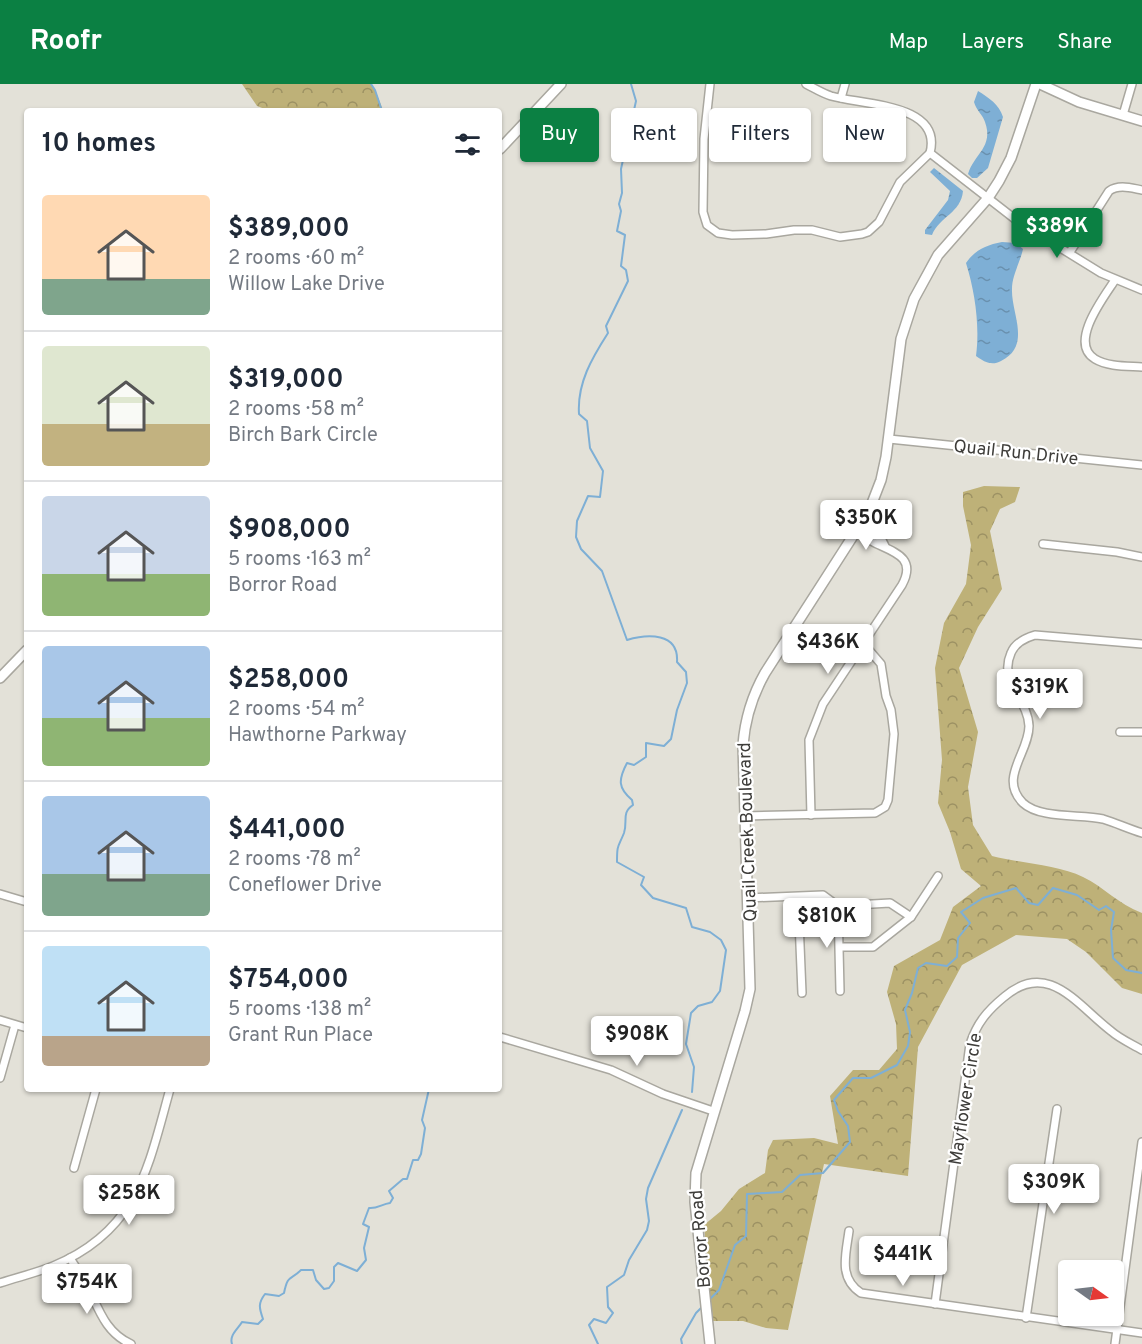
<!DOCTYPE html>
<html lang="en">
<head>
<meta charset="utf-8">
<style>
	body { margin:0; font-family:Overpass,sans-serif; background:#f2f2f3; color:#1f2937; height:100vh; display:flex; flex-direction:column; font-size:22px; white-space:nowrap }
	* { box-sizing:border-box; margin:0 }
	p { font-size:20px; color:#747a83 }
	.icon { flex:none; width:33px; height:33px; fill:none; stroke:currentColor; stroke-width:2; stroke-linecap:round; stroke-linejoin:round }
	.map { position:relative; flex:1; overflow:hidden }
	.side { position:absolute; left:24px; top:24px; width:478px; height:984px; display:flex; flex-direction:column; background:#fff; border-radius:6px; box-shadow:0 2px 4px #0004 }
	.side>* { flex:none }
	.banner { position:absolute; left:520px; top:24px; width:531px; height:54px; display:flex; gap:12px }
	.needle { width:39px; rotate:104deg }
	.tools { position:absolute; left:1058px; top:1176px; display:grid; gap:12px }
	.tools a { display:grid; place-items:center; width:66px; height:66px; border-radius:6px; background:#fff; box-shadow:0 2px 4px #0004; font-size:30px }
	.price { position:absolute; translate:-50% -51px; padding:0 14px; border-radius:6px; background:#fff; color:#222; font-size:20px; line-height:39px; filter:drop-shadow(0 2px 3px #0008) }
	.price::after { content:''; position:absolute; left:50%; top:36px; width:18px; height:14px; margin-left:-9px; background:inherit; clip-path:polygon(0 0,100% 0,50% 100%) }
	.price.active { background:#0b8043; color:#fff }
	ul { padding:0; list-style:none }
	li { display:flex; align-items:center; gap:18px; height:150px; padding:0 18px }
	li+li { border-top:2px solid #e0e1e3 }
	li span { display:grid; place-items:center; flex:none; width:168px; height:120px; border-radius:6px; color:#555 }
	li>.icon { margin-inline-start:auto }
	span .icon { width:72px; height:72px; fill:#fffc; stroke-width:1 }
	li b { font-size:26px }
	h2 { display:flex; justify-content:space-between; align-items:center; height:72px; padding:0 18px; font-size:26px }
	.pill { padding:0 21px; border-radius:6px; background:#fff; box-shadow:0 2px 4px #0004; font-size:21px; line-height:54px }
	.pill.active { background:#0b8043; color:#fff }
	header { display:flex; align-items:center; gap:36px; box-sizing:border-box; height:84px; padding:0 30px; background:#0b8043; color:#fff }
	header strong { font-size:28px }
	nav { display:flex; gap:33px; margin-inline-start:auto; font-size:21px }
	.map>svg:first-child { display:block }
</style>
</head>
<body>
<header>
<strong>Roofr</strong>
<nav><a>Map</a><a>Layers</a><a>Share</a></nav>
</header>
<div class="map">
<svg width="1142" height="1260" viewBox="0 0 1142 1260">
	<defs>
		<pattern id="forest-crowns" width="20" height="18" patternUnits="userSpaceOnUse" patternTransform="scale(1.5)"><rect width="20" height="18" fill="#beb178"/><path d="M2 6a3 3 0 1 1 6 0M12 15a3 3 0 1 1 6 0" fill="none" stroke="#9c9163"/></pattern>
		<pattern id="water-ripples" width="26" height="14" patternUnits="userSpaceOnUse" patternTransform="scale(1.5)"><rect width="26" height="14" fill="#7eafd5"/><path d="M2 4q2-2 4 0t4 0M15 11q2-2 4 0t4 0" fill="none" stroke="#6990ae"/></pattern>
	</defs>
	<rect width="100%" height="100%" fill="#e3e1d8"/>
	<g fill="url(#forest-crowns)">
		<polygon points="242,0 371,0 375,6 383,26 270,27 257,22"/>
		<path d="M 984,402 L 1020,403 L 1015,418 L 1000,425 L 990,447 L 1002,505 L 978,543 L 959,584 L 978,648 L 968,703 L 973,741 L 992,772 C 1019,779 1058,781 1083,793 C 1104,803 1118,820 1142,829 L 1142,910 L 1122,904 L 1086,868 L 1067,855 L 1016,851 L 962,881 L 918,963 L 908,1092 L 824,1080 L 788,1246 L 766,1244 L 743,1237 L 712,1237 L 704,1141 L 721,1127 L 739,1105 L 765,1089 L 768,1066 L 773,1056 L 814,1054 L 838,1060 L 830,1012 L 853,986 L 879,986 L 897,965 L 896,940 L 887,908 L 894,882 L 940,856 L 953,823 L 981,802 L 961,785 L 950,748 L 938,719 L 942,676 L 935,584 L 944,539 L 966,500 L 971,461 L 963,422 L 963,408 Z"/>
	</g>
	<g fill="url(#water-ripples)">
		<path d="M 978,7 C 989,14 999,20 1003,33 L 988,84 L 977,94 L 972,94 L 968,90 C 974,70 994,63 985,38 C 983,31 976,26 974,18 Z"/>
		<path d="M 934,84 L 963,107 C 961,129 940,132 932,151 L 925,150 L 925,146 L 948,116 L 950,107 L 930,88 Z"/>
		<path d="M 1002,158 L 1016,159 L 1023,165 C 1020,179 1012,191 1012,205 C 1011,229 1032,262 1001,277 C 992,282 984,278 976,272 C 980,242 975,208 966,179 C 975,166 986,161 1002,158 Z"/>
	</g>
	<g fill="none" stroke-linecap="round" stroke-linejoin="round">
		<g stroke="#7eafd5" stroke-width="2">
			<polyline points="371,0 375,6 382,27"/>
			<path d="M 631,0 L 636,17 L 621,85 L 622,109 L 619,120 L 621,127 L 617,147 L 625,151 L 621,182 L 626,186 L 628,197 L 606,242 L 608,249 C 592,274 577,299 579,330 L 587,337 L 590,364 L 603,387 L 600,413 L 588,412 L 577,437 L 576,453 L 581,465 L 602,487 L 627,556 C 647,550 679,548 677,578 L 686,588 L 687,599 L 677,626 L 671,655 L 664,662 L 646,659 L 646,673 L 634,681 L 627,679 C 618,696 618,704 632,716 L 633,721 C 621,729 628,737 624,749 C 618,764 617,760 617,778 L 644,793 L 641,801 L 653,814 L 686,824 L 692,843 L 710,848 L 721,856 L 726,866 L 720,907 L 712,918 L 698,922 L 691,929 L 686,960 L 694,983 L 692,1008"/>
			<polyline points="708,1217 719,1206 735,1161 746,1152 747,1110 782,1108 800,1091 823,1089 850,1058 848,1042 838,1027 834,1016 853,994 871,994 897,981 908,962 910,948 905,926 912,909 918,884 926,879 947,882 957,873 958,854 970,839 961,828 983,814 1016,804 1029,819 1038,821 1053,804 1077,811 1099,826 1106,822 1114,828 1111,846 1113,874 1126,886 1142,889"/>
			<path d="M 232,1260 C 229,1251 238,1245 242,1238 L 258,1240 L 263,1235 C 259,1224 258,1219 265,1210 L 279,1212 L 284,1209 C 288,1190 290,1197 301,1186 L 313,1186 L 316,1196 L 324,1205 L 329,1204 L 334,1197 L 334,1183 L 338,1179 L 357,1187 L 366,1176 L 364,1164 L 369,1143 L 363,1140 L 369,1124 C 377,1125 382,1120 390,1119 L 393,1114 L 389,1107 L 403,1095 L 407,1095 L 413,1076 L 418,1076 L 421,1070 L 425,1044 L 422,1036 L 429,1005"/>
			<polyline points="598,1260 589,1241 594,1235 606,1239 613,1229 608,1223 607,1203 624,1191 629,1176 647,1146 649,1137 646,1115 648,1104 682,1026"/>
			<polyline points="682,1260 681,1255 696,1229 704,1221"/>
		</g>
		<g stroke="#a9a79f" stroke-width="10">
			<g id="street">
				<polyline points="710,0 704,55 703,128 707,141 718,149 732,151 766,150 794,146 812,146 840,153 862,150 868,148 879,138 900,98 930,69"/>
				<path d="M 806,0 C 814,4 822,9 831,12 C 862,21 943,19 930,69 L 1020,139 L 1101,189 L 1142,206"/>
				<polyline points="841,14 845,0"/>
				<polyline points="1123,31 1132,0"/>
				<path d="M 1070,168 L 1109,107 C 1119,100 1131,104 1142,106"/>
				<path d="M 1115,196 C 1104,213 1068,259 1095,275 C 1108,283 1128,282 1142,283"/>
				<polyline points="889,355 1142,381"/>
				<polyline points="860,441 882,456 885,462"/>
				<polyline points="1043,460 1117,468 1142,473"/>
				<path d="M 1142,560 L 1035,551 C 1025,554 1015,559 1011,569 C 998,598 1028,615 1029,642 C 1029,669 998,694 1023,719 C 1040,735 1081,730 1103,735 C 1116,739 1129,745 1142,749"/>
				<polyline points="1120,648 1142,648"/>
				<path d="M 811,731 L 809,656 L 823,620 L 902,501 C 916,475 897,469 877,460 C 870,457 863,451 857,447"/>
				<polyline points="745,732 875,729 885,723 888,716 894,650 891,626 886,612 881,580 863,559"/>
				<polyline points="0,810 27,818"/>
				<polyline points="798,813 802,909"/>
				<polyline points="748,814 823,811 838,822 890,819 911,833"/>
				<polyline points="838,822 840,907"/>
				<polyline points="840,863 873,863 911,833 938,792"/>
				<polyline points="0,936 27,944"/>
				<polyline points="500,953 611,986 663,1010 713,1027"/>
				<polyline points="0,994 15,941"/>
				<polyline points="74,1084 96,1005"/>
				<path d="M 849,1147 C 846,1170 838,1194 861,1209 L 1142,1249"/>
				<path d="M 70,1174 C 76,1184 83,1193 88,1203 C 99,1226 106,1249 131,1260"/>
				<path d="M 0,1199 C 18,1193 36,1189 53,1182 C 138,1147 148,1084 170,1005"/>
				<path d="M 935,1220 L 970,960 C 977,939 987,927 1004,913 C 1048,875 1077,921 1111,947 C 1120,955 1132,960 1142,966"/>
				<polyline points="1026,1234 1057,1025"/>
				<polyline points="1115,1260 1142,1058"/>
			</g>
		</g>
		<g stroke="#a9a79f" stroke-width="12">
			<g id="secondary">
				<polyline points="1040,0 1079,18 1142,37"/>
				<polyline points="500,65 561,0"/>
				<polyline points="0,594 27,566"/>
				<path d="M 710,1260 L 695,1118 L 696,1089 L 745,927 L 750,905 L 743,661 C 745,635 752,612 765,589 L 869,427 L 881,396 L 886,373 L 901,255 L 914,215 L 938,171 L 988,114 L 999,97 L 1011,74 L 1036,0"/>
			</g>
		</g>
		<use href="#street" stroke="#fff" stroke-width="7"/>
		<use href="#secondary" stroke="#fff" stroke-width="9"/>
	</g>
	<g text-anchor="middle" stroke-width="4.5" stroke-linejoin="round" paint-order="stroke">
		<g font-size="18" fill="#3e3d3a" stroke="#fff">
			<text transform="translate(1016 368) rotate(6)" y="6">Quail Run Drive</text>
			<text transform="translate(747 748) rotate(-92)" y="6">Quail Creek Boulevard</text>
			<text transform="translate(965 1015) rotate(-81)" y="6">Mayflower Circle</text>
			<text transform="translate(700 1155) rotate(-95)" y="6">Borror Road</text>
		</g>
	</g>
</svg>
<div class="tools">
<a><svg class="needle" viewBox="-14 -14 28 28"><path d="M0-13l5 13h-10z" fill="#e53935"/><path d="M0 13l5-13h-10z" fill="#747a83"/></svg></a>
</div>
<b class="price active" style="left:1057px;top:175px">$389K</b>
<b class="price" style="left:866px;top:467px">$350K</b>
<b class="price" style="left:828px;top:591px">$436K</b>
<b class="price" style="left:1040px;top:636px">$319K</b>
<b class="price" style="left:827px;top:865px">$810K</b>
<b class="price" style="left:637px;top:983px">$908K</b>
<b class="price" style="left:1054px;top:1131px">$309K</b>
<b class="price" style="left:129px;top:1142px">$258K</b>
<b class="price" style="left:903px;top:1203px">$441K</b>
<b class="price" style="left:87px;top:1231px">$754K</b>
<div class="banner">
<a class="pill active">Buy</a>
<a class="pill">Rent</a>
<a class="pill">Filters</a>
<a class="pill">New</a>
</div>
<section class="side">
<h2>10 homes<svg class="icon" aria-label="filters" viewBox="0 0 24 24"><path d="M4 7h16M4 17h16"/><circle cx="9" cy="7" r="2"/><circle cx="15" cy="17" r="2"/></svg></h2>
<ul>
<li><span style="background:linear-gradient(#ffd9b3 70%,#7fa58c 0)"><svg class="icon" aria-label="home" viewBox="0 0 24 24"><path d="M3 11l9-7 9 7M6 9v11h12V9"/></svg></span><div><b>$389,000</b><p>2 rooms · 60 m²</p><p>Willow Lake Drive</p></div></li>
<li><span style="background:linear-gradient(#dfe7d0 65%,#c2b280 0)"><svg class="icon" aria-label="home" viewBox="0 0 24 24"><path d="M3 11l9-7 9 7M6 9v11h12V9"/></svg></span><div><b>$319,000</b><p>2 rooms · 58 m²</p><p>Birch Bark Circle</p></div></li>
<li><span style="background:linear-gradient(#c9d6e8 65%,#8fb573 0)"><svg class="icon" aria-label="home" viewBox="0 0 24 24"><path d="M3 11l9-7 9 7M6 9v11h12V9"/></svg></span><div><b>$908,000</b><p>5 rooms · 163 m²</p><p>Borror Road</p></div></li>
<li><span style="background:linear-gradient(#a9c7e8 60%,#8fb573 0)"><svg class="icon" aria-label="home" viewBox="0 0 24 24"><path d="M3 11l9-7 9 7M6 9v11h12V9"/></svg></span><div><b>$258,000</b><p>2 rooms · 54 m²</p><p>Hawthorne Parkway</p></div></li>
<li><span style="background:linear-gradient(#a9c7e8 65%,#7fa58c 0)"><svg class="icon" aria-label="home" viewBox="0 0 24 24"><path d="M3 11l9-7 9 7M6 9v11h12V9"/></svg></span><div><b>$441,000</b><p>2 rooms · 78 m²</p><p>Coneflower Drive</p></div></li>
<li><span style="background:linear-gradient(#bfe0f5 75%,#b9a48a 0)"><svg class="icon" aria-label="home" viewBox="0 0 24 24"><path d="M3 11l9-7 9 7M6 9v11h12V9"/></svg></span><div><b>$754,000</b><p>5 rooms · 138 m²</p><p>Grant Run Place</p></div></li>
</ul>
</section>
</div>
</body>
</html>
